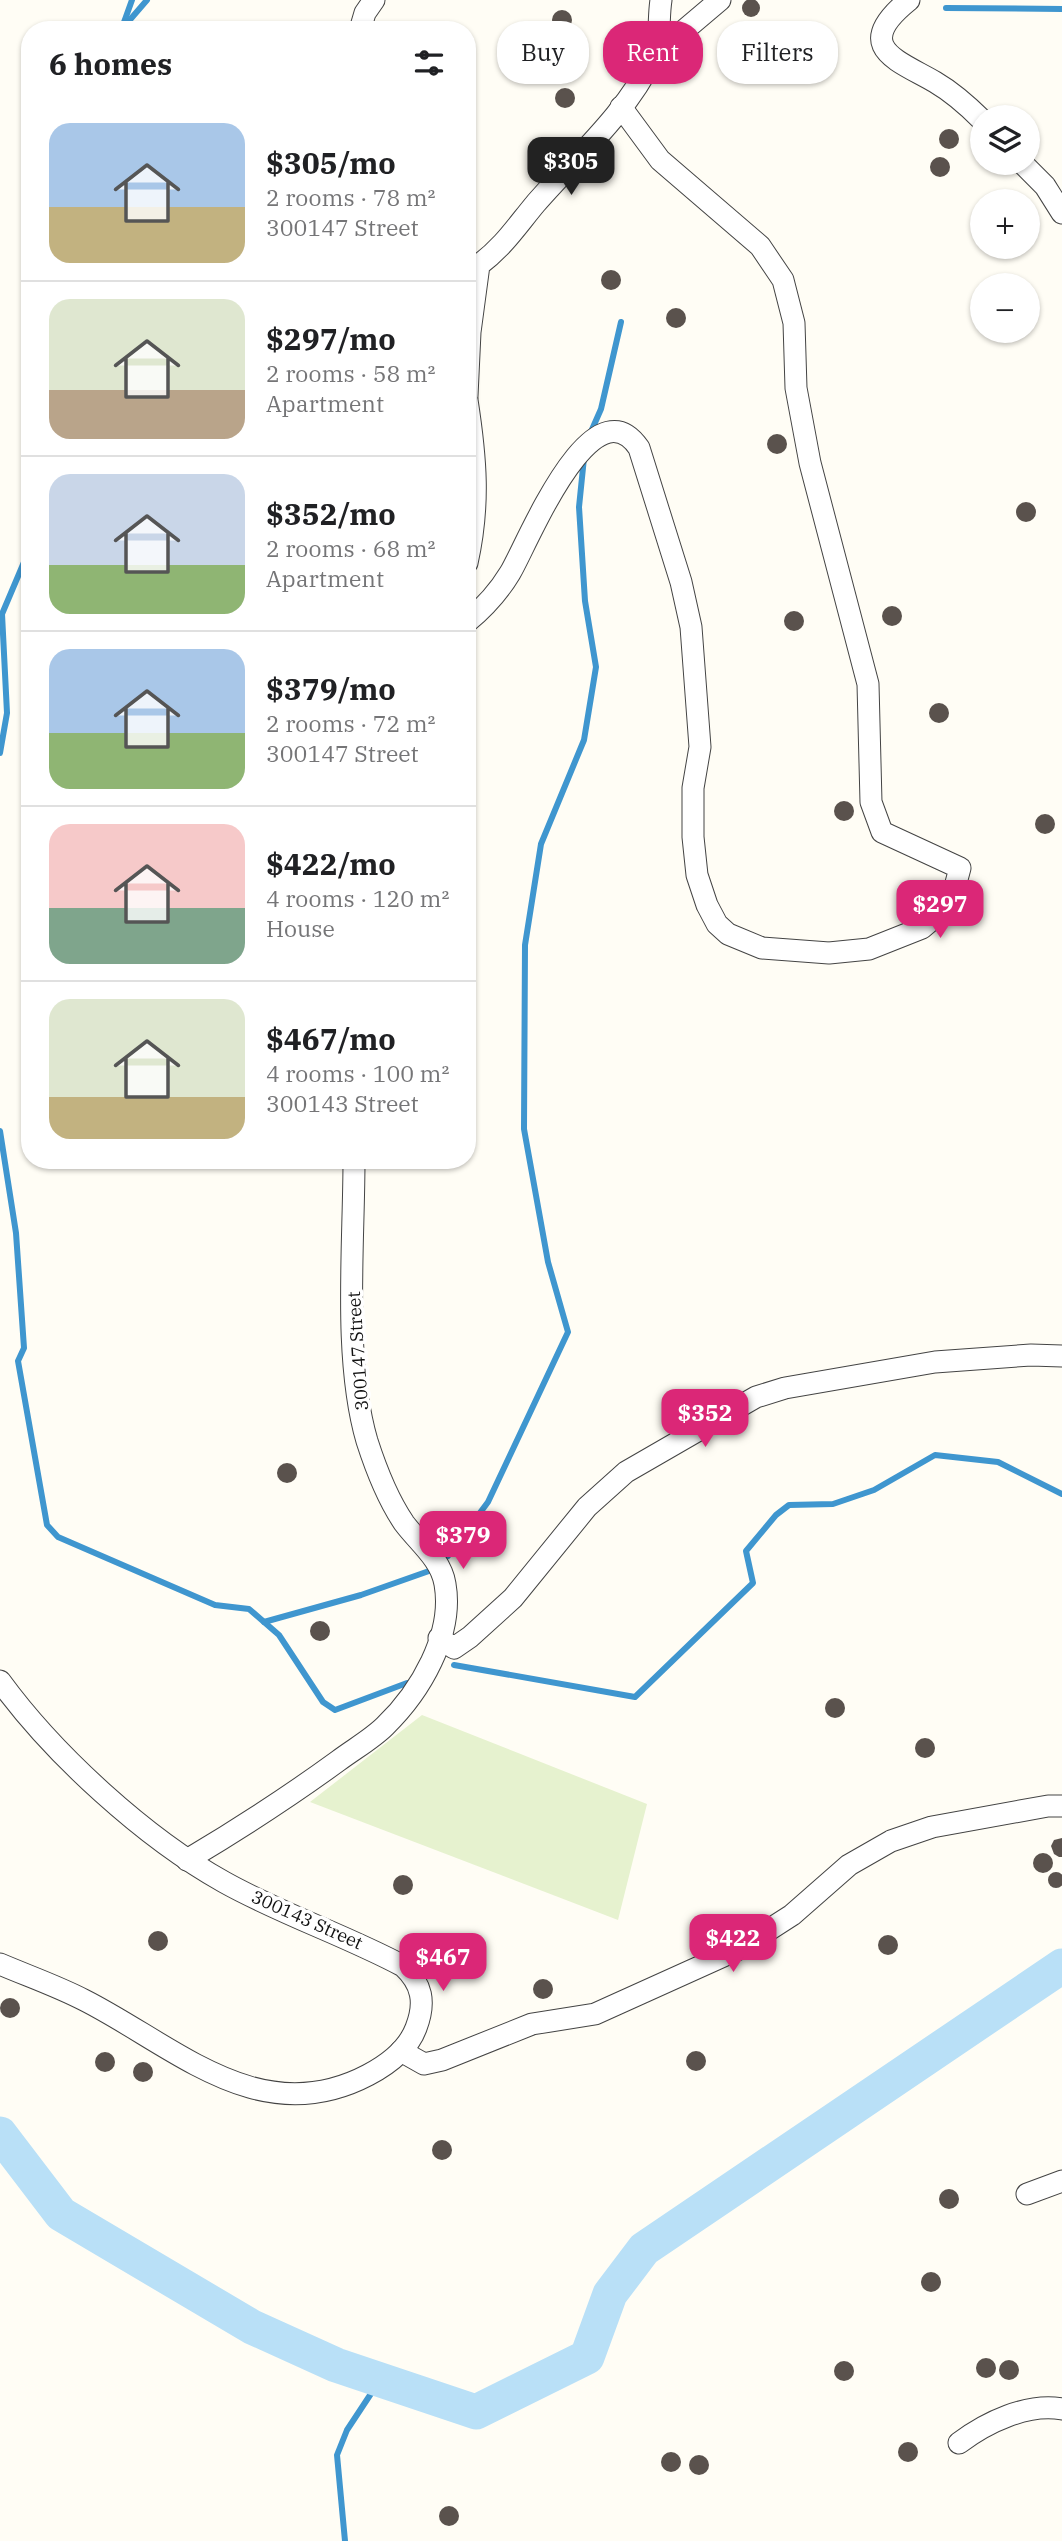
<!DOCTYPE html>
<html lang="en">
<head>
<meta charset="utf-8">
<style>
	body { margin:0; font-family:"IBM Plex Serif",serif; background:#f6f6f6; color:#202124; height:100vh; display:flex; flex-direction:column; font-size:26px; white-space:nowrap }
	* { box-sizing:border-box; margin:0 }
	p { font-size:23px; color:#757577 }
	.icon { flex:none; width:38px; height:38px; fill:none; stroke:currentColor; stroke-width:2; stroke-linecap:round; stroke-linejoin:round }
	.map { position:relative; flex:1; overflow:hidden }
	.drawer { position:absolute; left:21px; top:21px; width:455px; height:1148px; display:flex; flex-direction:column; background:#fff; border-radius:28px; box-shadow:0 2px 5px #0004 }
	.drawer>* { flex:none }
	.banner { position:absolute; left:497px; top:21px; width:458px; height:63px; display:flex; gap:14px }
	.fabs { position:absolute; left:970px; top:105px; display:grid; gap:14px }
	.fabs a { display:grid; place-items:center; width:70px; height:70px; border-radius:50%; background:#fff; box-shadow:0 2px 5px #0004; font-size:35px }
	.price { position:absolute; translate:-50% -60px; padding:0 16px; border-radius:14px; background:#db2777; color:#fff; font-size:23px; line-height:46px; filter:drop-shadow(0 2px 4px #0008) }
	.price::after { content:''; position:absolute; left:50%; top:42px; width:21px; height:16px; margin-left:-10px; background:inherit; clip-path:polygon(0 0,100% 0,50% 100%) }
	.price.active { background:#222; color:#fff }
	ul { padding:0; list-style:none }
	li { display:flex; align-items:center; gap:21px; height:175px; padding:0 28px }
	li+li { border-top:2px solid #e0e0e0 }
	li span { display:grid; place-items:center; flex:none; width:196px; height:140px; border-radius:21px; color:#555 }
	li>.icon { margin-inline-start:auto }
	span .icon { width:84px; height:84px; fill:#fffc; stroke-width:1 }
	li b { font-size:30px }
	h2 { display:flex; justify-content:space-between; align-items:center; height:84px; padding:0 28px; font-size:30px }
	.tag { padding:0 24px; border-radius:28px; background:#fff; box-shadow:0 2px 5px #0004; font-size:24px; line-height:63px }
	.tag.active { background:#db2777; color:#fff }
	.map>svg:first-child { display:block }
</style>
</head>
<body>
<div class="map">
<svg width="1062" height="2541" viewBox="0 0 1062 2541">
	<rect width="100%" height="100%" fill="#fffdf5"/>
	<polygon fill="#e6f2cf" points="422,1715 647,1804 618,1920 310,1802"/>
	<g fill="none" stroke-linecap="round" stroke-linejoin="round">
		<g stroke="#3f96cf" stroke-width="6">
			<polyline points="946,8 1062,9"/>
			<polyline points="123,25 132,0"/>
			<polyline points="122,29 147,0"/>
			<polyline points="590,434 601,409 621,322"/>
			<polyline points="0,753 7,713 2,614 30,548"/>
			<polyline points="0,1131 16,1233 24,1348 18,1361 47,1525 58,1537 215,1605 249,1609 279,1635 323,1702 335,1710 407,1683"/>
			<polyline points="448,1556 488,1502 568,1332 548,1262 524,1129 525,945 541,844 584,740 596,667 585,601 579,507 584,458"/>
			<polyline points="264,1622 361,1595 429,1571"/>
			<polyline points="454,1665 635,1697 753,1583 746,1551 776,1515 789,1505 833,1504 874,1490 935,1455 998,1462 1062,1494"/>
			<polyline points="345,2541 337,2455 347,2430 380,2380"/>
		</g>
		<polyline stroke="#b9e0f7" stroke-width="35" points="0,2134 61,2214 252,2327 336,2365 476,2412 587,2357 610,2294 644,2249 1062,1966"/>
	</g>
	<g fill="#5a524d">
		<circle cx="751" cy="8" r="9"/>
		<circle cx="562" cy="20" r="10"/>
		<circle cx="565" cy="98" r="10"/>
		<circle cx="949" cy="139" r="10"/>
		<circle cx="940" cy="167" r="10"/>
		<circle cx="611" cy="280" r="10"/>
		<circle cx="676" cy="318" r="10"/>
		<circle cx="777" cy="444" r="10"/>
		<circle cx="1026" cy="512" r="10"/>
		<circle cx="892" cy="616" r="10"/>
		<circle cx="794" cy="621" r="10"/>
		<circle cx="939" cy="713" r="10"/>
		<circle cx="844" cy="811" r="10"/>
		<circle cx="1045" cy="824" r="10"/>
		<circle cx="287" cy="1473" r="10"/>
		<circle cx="320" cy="1631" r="10"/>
		<circle cx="835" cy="1708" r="10"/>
		<circle cx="925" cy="1748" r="10"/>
		<polygon points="1062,1838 1062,1857 1059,1857 1054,1854 1051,1846 1054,1840"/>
		<circle cx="1043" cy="1863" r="10"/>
		<circle cx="1056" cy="1880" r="8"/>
		<circle cx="403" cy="1885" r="10"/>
		<circle cx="158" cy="1941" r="10"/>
		<circle cx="888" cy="1945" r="10"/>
		<circle cx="543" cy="1989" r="10"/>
		<circle cx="10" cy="2008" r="10"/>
		<circle cx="696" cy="2061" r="10"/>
		<circle cx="105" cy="2062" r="10"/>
		<circle cx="143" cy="2072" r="10"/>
		<circle cx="442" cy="2150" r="10"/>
		<circle cx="949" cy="2199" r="10"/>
		<circle cx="931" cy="2282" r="10"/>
		<circle cx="986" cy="2368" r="10"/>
		<circle cx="1009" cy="2370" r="10"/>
		<circle cx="844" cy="2371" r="10"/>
		<circle cx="908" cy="2452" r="10"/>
		<circle cx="671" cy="2462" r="10"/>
		<circle cx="699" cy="2465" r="10"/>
		<circle cx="449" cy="2516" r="10"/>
	</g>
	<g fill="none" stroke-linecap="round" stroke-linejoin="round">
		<g stroke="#444" stroke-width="23">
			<g id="minor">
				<path d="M 909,0 C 851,47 897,60 935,82 C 952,92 968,106 982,120"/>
				<polyline points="360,30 365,13 374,0"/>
				<polyline points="655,55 720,0"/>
				<polyline points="1022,163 1045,186 1062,213"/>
				<path d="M 467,396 L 470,332 L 479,265 C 504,246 516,227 536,203 C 577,156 626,114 653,58 C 661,42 658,18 661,0"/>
				<path d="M 467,400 C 476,458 480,505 467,563"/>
				<path d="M 467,622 C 485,607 498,593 510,573 C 526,547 592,379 639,448 L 681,582 L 691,627 L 700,747 L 693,788 L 693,837 L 697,875 L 707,905 L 717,924 L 728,934 L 762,948 L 829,953 L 869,949 L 922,928 L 942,911 L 952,898 L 960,868 L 882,832 L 871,802 L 868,684 L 810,463 L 796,388 L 794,323 L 783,280 L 760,246 L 660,160 L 621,107"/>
				<polyline points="439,1638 454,1648 470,1637 513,1598 587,1507 626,1472 756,1397 785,1388 935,1362 1031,1355 1062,1356"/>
				<path d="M 0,1681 C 54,1755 145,1838 224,1882 C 281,1914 345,1935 403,1966 C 422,1984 426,2002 416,2028 C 408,2049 387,2065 368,2075 C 260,2132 175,2046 84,2000 C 57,1986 28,1976 0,1964"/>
				<path d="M 187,1860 C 239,1829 290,1796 338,1761 C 354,1749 372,1739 385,1726 C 420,1692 454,1635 445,1584 C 441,1559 418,1542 404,1523 C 387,1498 376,1469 367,1441 C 343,1359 354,1246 354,1160"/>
				<polyline points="401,2051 424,2064 442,2060 532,2024 595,2014 739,1949 792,1915 849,1865 891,1841 932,1827 1048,1806 1062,1806"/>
				<polyline points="1027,2194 1062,2181"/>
				<path d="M 959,2443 C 987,2422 1027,2403 1062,2409"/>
			</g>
		</g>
		<use href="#minor" stroke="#fff" stroke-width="21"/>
	</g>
	<g text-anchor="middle" stroke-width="7" stroke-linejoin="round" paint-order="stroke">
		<g font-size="18" fill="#111" stroke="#fff">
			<text transform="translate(358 1351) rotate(-94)" y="6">300147 Street</text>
			<text transform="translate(307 1920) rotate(24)" y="6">300143 Street</text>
		</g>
	</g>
</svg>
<div class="fabs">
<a><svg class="icon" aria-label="layers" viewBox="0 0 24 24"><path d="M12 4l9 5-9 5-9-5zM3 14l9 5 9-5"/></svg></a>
<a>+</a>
<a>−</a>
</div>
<b class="price active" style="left:571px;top:197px">$305</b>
<b class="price" style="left:940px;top:940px">$297</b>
<b class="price" style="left:705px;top:1449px">$352</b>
<b class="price" style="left:463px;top:1571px">$379</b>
<b class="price" style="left:733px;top:1974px">$422</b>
<b class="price" style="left:443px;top:1993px">$467</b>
<div class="banner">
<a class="tag">Buy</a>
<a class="tag active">Rent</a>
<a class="tag">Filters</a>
</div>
<section class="drawer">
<h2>6 homes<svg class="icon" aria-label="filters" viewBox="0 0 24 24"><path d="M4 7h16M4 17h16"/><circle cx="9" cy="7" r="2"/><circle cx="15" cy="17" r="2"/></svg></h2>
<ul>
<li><span style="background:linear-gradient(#a9c7e8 60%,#c2b280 0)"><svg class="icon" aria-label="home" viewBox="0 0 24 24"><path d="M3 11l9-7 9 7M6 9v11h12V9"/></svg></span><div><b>$305/mo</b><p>2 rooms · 78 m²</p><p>300147 Street</p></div></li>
<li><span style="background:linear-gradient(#dfe7d0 65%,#b9a48a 0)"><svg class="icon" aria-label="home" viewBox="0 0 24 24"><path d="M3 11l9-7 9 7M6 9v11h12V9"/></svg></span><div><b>$297/mo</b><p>2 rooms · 58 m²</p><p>Apartment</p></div></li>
<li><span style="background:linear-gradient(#c9d6e8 65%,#8fb573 0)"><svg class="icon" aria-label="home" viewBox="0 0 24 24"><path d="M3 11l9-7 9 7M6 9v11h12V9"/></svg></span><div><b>$352/mo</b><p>2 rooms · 68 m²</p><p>Apartment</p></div></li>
<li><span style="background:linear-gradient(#a9c7e8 60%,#8fb573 0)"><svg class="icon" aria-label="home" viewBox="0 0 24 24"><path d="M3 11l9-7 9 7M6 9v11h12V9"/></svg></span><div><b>$379/mo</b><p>2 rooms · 72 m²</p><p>300147 Street</p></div></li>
<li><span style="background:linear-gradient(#f6c9c9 60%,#7fa58c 0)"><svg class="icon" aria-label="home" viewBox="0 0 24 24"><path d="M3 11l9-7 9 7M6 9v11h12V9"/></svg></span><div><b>$422/mo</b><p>4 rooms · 120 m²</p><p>House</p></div></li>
<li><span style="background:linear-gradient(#dfe7d0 70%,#c2b280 0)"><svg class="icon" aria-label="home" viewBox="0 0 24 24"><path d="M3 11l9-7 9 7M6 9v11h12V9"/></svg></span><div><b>$467/mo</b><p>4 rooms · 100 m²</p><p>300143 Street</p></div></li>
</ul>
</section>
</div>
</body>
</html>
